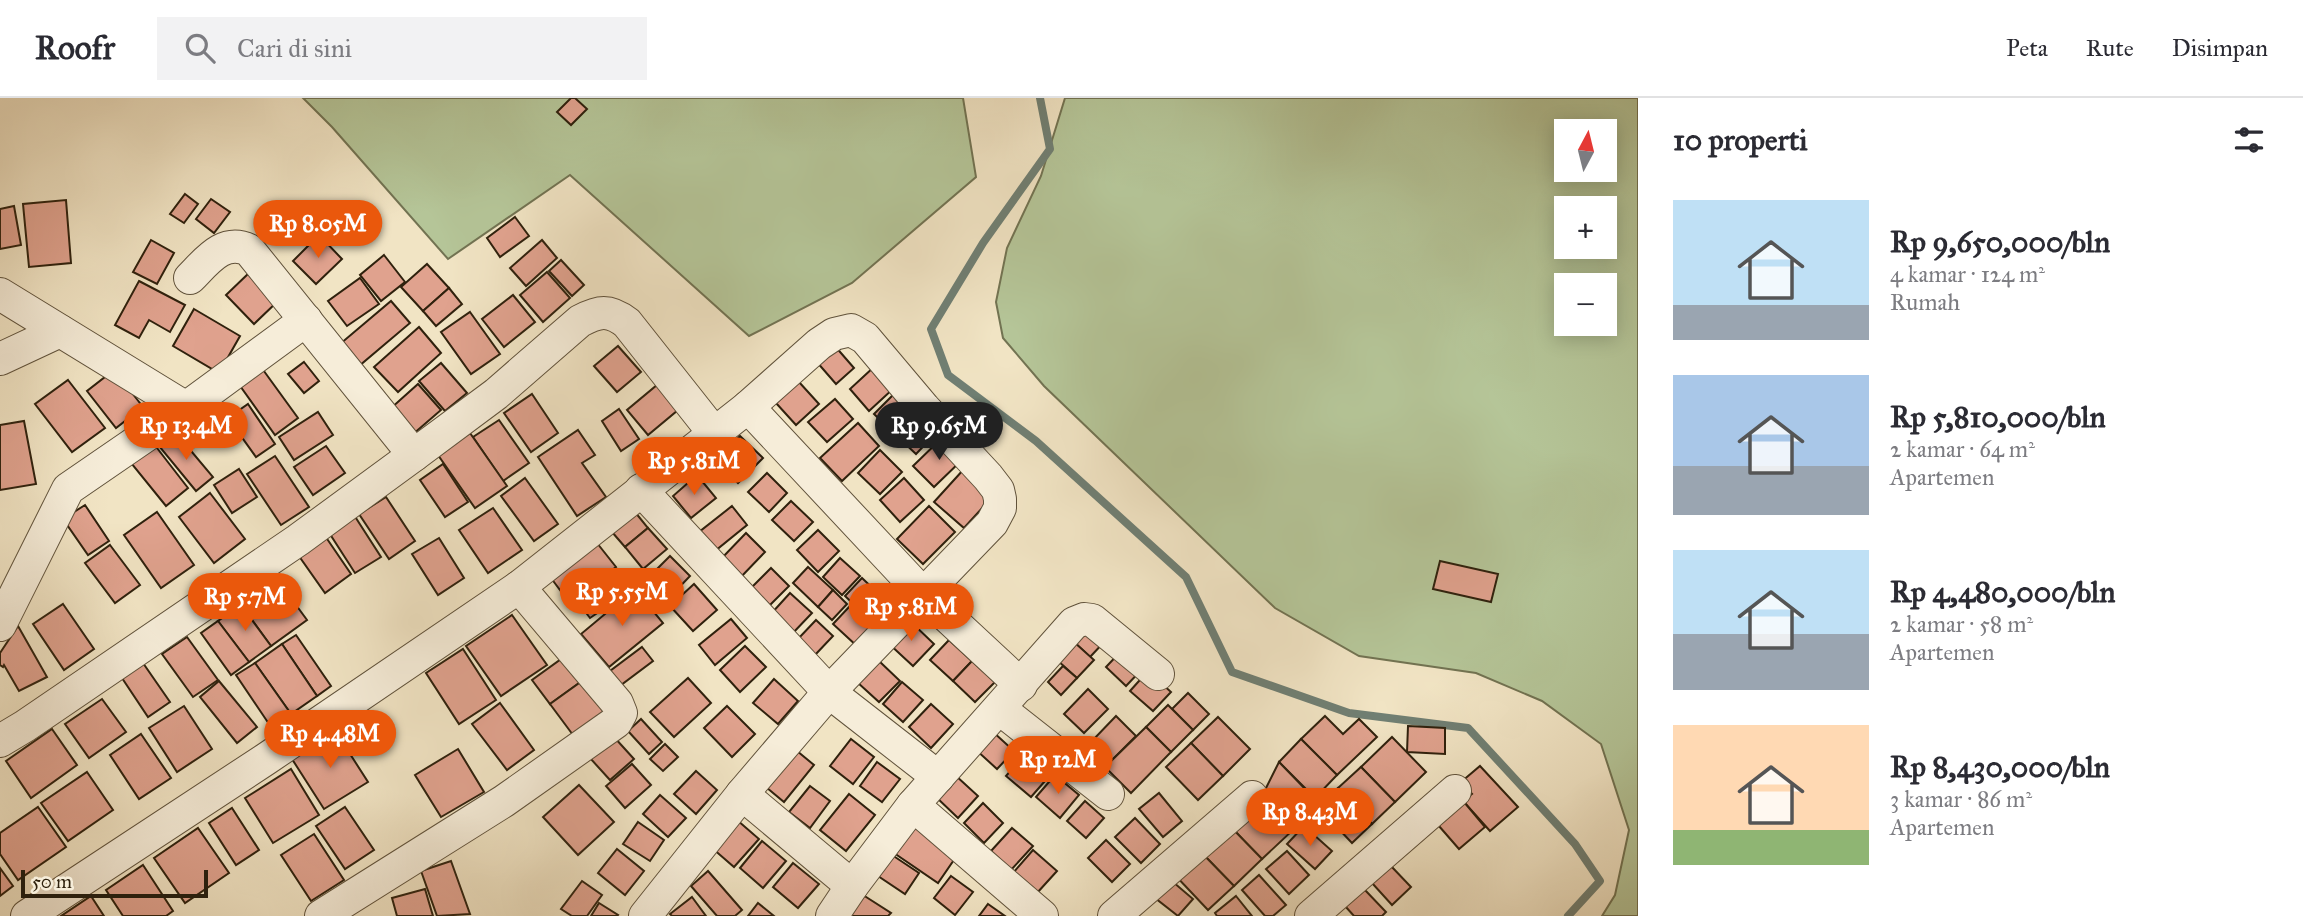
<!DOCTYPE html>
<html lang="id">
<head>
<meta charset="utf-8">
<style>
	body { margin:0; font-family:"IM FELL Great Primer",serif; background:#f2f2f3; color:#2b2b33; height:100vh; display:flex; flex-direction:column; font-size:26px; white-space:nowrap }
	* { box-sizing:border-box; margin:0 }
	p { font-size:23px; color:#7c7c81 }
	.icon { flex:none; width:38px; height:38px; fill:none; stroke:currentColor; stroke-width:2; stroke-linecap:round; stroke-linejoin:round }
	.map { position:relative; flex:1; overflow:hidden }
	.drawer { display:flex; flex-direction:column; background:#fff; width:665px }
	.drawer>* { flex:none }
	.needle { width:46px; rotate:7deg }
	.tools { position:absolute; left:1554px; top:21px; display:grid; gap:14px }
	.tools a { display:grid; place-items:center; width:63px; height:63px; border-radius:0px; background:#fff; box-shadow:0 4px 18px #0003; font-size:35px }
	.scale { position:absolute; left:21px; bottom:18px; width:187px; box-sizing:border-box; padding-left:7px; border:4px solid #2f210d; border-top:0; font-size:19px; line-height:24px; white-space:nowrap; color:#2f210d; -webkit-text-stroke:5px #f6edd9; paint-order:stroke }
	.price { position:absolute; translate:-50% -60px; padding:0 16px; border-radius:24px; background:#ea580c; color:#fff; font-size:23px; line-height:46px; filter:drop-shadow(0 2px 4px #0008) }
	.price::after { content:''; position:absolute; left:50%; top:42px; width:21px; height:16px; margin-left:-10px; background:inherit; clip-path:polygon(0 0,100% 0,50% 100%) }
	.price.selected { background:#222; color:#fff }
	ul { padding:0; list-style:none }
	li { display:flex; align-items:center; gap:21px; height:175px; padding:0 35px }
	li span { display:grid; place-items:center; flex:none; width:196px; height:140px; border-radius:0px; color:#555 }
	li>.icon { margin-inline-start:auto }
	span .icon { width:84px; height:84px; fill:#fffc; stroke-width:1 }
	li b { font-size:30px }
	h2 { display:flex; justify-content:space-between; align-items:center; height:84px; padding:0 35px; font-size:30px }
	header { display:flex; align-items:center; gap:42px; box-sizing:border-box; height:98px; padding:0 35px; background:#fff; border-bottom:2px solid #e1e1e2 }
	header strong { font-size:33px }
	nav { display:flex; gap:38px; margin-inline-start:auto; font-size:24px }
	.search { width:490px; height:63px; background:#f2f2f3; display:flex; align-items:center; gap:18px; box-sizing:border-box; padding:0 24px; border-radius:0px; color:#7c7c81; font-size:26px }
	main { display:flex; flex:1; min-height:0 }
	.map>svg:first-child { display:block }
</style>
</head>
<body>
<header>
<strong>Roofr</strong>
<div class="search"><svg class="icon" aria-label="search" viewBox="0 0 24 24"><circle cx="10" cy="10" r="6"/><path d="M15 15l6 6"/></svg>Cari di sini</div>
<nav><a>Peta</a><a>Rute</a><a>Disimpan</a></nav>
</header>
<main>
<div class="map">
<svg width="1638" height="818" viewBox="0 0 1638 818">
	<rect width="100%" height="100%" fill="#f1e4c4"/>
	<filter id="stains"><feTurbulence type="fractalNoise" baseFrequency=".00286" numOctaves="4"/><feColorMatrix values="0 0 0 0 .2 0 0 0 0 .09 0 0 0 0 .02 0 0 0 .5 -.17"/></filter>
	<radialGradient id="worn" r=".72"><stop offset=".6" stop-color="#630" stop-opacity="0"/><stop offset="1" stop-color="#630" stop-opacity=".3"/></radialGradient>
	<g fill="#b5c598" stroke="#727352" stroke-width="2" fill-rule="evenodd">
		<polygon points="303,0 963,0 976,79 852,185 749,238 570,77 448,161 332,29"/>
		<path d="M 1065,0 L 1638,0 L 1638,818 L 1602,818 L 1615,797 L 1629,732 L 1601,646 L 1542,603 L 1476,575 L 1359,558 L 1275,510 L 1044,288 L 1003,240 L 996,204 L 1007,150 L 1041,78 ZM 1566,33 L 1605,33 L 1605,72 L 1566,72 ZM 1566,110 L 1605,110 L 1605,149 L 1566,149 ZM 1566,187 L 1605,187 L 1605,226 L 1566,226 Z"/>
	</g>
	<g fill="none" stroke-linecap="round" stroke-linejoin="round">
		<polyline stroke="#707f73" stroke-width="8" points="1040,0 1050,51 983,145 931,231 948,277 1036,343 1186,479 1232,574 1349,615 1468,630 1575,746 1600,783 1568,818"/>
	</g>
	<g fill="#e0a28e" stroke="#2f210d" stroke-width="2">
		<polygon points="571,0 575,0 587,11 571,27 557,14"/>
		<polygon points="185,96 198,106 184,125 170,116"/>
		<polygon points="211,101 230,114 214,135 196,121"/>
		<polygon points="66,102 71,165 29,169 23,106"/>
		<polygon points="14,108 21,147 0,151 0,111"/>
		<polygon points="515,119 529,138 500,159 487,140"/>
		<polygon points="319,137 342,161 316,186 293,163"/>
		<polygon points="151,142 174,155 157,186 133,174"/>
		<polygon points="542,142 557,160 526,188 510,170"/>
		<polygon points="384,157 405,184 381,203 360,177"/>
		<polygon points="561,162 584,187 572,198 549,173"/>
		<polygon points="427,166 449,190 423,213 401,189"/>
		<polygon points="250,174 278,203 254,226 226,197"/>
		<polygon points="547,174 570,200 543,224 520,197"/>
		<polygon points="360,180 379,206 347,228 328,203"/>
		<polygon points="139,183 185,207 170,234 149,222 139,240 115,227"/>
		<polygon points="449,190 462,206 436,228 423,213"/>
		<polygon points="513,197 535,224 504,249 482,221"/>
		<polygon points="391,203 410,225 359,268 340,246"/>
		<polygon points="194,211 240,238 219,275 173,248"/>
		<polygon points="470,214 500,256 471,276 441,234"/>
		<polygon points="419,229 441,255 398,294 374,269"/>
		<polygon points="834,247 854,270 836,286 816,263"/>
		<polygon points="618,248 641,274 617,294 594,268"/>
		<polygon points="304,264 319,283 304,295 288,276"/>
		<polygon points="441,265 467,295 445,313 419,283"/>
		<polygon points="875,268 894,290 869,313 850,291"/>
		<polygon points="261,269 298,320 275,337 238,285"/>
		<polygon points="114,272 143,309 116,330 87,293"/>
		<polygon points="68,282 105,330 72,354 35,306"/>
		<polygon points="799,284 819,306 796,327 776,305"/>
		<polygon points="418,286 441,312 412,337 390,311"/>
		<polygon points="657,287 678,312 648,337 627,312"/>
		<polygon points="898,292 920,313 896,337 874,316"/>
		<polygon points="532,296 558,335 531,354 504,315"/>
		<polygon points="210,301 227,323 194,349 177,327"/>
		<polygon points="835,301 853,321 827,344 808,324"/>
		<polygon points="248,306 275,346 256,359 228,320"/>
		<polygon points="619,311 639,341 621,353 602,323"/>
		<polygon points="318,314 333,337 294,362 279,339"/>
		<polygon points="919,318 936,335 916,356 898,339"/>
		<polygon points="499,322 529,365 503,383 473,339"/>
		<polygon points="24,323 36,386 0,392 0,327"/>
		<polygon points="858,325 879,348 842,383 820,360"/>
		<polygon points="578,332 595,357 582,365 606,399 577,418 538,359"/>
		<polygon points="176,335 213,379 196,393 159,348"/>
		<polygon points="470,335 507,388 475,410 438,357"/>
		<polygon points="740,338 763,360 738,385 716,363"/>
		<polygon points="944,338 964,360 934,389 913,368"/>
		<polygon points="150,341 188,390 166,408 127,360"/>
		<polygon points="326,348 345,375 313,397 294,369"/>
		<polygon points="880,352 902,374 880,396 858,375"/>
		<polygon points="275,358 309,409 281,427 247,376"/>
		<polygon points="443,366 468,404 445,419 420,382"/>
		<polygon points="239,371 257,399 232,415 214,387"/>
		<polygon points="964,371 994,397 964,430 934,404"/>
		<polygon points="767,375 787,395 769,414 748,394"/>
		<polygon points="697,377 716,400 691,420 673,398"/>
		<polygon points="525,380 558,426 534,443 501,398"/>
		<polygon points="904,380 924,402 900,424 880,402"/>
		<polygon points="210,395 245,441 214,465 179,419"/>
		<polygon points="386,399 415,443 389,461 359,416"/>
		<polygon points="791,403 813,424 794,443 772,422"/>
		<polygon points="85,407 109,443 88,457 63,421"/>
		<polygon points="732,408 747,427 710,457 694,438"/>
		<polygon points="929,408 955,434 923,466 897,441"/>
		<polygon points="493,410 522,452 488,475 459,432"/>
		<polygon points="157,414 194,467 161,490 124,437"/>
		<polygon points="635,414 648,430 625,449 612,434"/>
		<polygon points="354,417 381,459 355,475 328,433"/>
		<polygon points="648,430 667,451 643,471 625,449"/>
		<polygon points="321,432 351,476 325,495 294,451"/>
		<polygon points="818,432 839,453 818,474 797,452"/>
		<polygon points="746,435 765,454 739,481 720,462"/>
		<polygon points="439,440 464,480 438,497 412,456"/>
		<polygon points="597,445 616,469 569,504 551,480"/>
		<polygon points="110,447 140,487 115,505 85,465"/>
		<polygon points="670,458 690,478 669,500 648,480"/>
		<polygon points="840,460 860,478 842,497 823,479"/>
		<polygon points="1440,463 1498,476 1491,504 1433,491"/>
		<polygon points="808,469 833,492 818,509 793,485"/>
		<polygon points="771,470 789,488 766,511 748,493"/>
		<polygon points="862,480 881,498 864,516 845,498"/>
		<polygon points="277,481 307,522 271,548 241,507"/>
		<polygon points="694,486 717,512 693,533 670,508"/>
		<polygon points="604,487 615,503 590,520 578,504"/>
		<polygon points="635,491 663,525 609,569 581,536"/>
		<polygon points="833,492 847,506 832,522 818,509"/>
		<polygon points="790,495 812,515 791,537 770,517"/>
		<polygon points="63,506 94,551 64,572 33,526"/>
		<polygon points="241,507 271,548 249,564 218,523"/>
		<polygon points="850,508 875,531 858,549 833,526"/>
		<polygon points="512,517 547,567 501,598 466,548"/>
		<polygon points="731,521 747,540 715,567 699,547"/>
		<polygon points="816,522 833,538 814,558 797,542"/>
		<polygon points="909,522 934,546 913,568 887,544"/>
		<polygon points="218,523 249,564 231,577 201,535"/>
		<polygon points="1090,527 1106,542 1090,559 1074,544"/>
		<polygon points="18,528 47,579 19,593 4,567 3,569 0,567 0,555"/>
		<polygon points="296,537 331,588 317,598 282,546"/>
		<polygon points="187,539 218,582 193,599 162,556"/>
		<polygon points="949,542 972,563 953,583 930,562"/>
		<polygon points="1074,544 1094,562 1077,580 1057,562"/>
		<polygon points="282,546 317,598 291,616 255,565"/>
		<polygon points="745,548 766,569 740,594 720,572"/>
		<polygon points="642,549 653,563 617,590 606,576"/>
		<polygon points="1124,550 1144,569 1126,588 1106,569"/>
		<polygon points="463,551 496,602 459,626 426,575"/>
		<polygon points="564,559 582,583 550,606 532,582"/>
		<polygon points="878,562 900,583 879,604 857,584"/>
		<polygon points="972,563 995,584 975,604 953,583"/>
		<polygon points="143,565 170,604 148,619 122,580"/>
		<polygon points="255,565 291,616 271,629 236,577"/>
		<polygon points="1063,568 1077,580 1061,597 1048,584"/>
		<polygon points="1148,573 1171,594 1153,613 1130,593"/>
		<polygon points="688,580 711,605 674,639 650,614"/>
		<polygon points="774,581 798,603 778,626 753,605"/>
		<polygon points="219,583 257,629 237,645 200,599"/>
		<polygon points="582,583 605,615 573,637 550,606"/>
		<polygon points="902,584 923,602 903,624 883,606"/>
		<polygon points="1088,591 1108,611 1084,635 1064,616"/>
		<polygon points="1188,595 1209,616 1193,632 1172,611"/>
		<polygon points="102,601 126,634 89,660 65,626"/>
		<polygon points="500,605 534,652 507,672 472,626"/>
		<polygon points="931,606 953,626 931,650 909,629"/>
		<polygon points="1168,607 1193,632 1171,654 1146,629"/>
		<polygon points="184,608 212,651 177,674 149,630"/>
		<polygon points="727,608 755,636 732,659 704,630"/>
		<polygon points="1116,618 1136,638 1110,664 1091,644"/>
		<polygon points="1325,618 1343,636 1359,621 1377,639 1337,677 1301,641"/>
		<polygon points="1218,619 1250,651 1223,678 1191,645"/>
		<polygon points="641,621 662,644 649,656 628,633"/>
		<polygon points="1408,628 1445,630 1445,656 1407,654"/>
		<polygon points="1146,629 1171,654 1131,695 1105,669"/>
		<polygon points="52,631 77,667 31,700 6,663"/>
		<polygon points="992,633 1014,653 997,671 975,651"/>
		<polygon points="336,634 368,684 324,711 292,661"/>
		<polygon points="141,636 171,680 139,701 110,657"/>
		<polygon points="614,639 634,661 610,682 590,660"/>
		<polygon points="1392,639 1426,674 1395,704 1361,669"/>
		<polygon points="851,641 874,659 853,686 830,668"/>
		<polygon points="1301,641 1337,677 1315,700 1279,664"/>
		<polygon points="1191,645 1223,678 1198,702 1166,669"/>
		<polygon points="665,646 678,659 663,673 650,661"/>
		<polygon points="791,648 814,667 784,704 761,685"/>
		<polygon points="458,651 484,694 441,719 415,677"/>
		<polygon points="1027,654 1052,675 1031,699 1006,678"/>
		<polygon points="877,664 900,681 882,704 860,688"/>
		<polygon points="1279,664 1310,696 1294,731 1262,698"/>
		<polygon points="632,666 651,687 625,710 606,688"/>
		<polygon points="1480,668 1518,709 1490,733 1463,703 1472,696 1461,684"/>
		<polygon points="1361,669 1395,704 1372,726 1338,690"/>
		<polygon points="291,671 319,717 273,745 245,700"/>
		<polygon points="696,673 717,692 696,716 674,696"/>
		<polygon points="87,674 113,712 68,743 41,705"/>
		<polygon points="955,677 978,698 958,720 935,698"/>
		<polygon points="1055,677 1079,697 1060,720 1036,699"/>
		<polygon points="579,687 614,724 578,757 543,719"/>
		<polygon points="810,688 830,703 810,730 789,714"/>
		<polygon points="1338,690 1372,726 1352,745 1318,709"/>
		<polygon points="1258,694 1294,731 1262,761 1226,724"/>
		<polygon points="1159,695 1182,723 1163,739 1139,711"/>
		<polygon points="849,696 875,717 846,753 820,732"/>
		<polygon points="660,697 686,720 668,739 643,716"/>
		<polygon points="1459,698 1485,729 1459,751 1432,720"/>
		<polygon points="1085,703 1104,720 1086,740 1067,723"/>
		<polygon points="983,705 1003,725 984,745 964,725"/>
		<polygon points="38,709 66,749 18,782 0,756 0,735"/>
		<polygon points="345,709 374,752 345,771 316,728"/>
		<polygon points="232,710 259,752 236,767 209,725"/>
		<polygon points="1135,720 1160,746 1141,765 1115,739"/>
		<polygon points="737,722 759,741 734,769 712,750"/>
		<polygon points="638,724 664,742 650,763 623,746"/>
		<polygon points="1226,724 1262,761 1234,788 1198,751"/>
		<polygon points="914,725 958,756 938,785 894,755"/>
		<polygon points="1304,728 1332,753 1315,771 1287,746"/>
		<polygon points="198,730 229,775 185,805 154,760"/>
		<polygon points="1012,730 1033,748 1011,772 991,753"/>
		<polygon points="314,736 344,782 311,803 281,757"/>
		<polygon points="1106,742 1130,766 1112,784 1088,760"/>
		<polygon points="762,743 786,763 763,790 740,770"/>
		<polygon points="617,751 644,773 625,797 598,775"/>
		<polygon points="1198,751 1234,788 1208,812 1173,775"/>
		<polygon points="1033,752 1057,773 1037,795 1013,775"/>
		<polygon points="1287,753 1309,777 1289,796 1266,771"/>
		<polygon points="892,757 919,775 905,796 878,778"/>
		<polygon points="451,763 470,816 437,818 421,773"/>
		<polygon points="793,765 819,786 798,810 773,789"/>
		<polygon points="143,767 173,813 166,818 123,818 106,792"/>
		<polygon points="1390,767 1411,789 1392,807 1372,785"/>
		<polygon points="0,770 13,788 0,798"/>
		<polygon points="708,773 742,812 735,818 717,818 691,788"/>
		<polygon points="1259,777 1286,807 1273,818 1265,818 1242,792"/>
		<polygon points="951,778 973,794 955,817 934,800"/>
		<polygon points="1166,778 1193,801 1178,818 1150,796"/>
		<polygon points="582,783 602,797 587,818 572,818 561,811"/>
		<polygon points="425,791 433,818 397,818 392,800"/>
		<polygon points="1364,791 1386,814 1382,818 1354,818 1345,808"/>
		<polygon points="863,797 891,815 888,818 850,818"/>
		<polygon points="91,798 104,818 61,818"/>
		<polygon points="1236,798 1252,818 1217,818 1215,815"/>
		<polygon points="692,799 706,818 672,818 670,816"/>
		<polygon points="599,805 618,817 617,818 591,818"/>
		<polygon points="758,805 774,818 748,818"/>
		<polygon points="988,806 1005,818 979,818"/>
	</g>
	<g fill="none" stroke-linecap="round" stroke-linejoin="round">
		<g stroke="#60523b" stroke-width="34">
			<g id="minor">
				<path d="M 190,180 C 207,163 223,140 249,152 L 414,357"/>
				<polyline points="0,196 186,310"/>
				<polyline points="0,261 60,233"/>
				<polyline points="748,309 922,495 1021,587"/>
				<polyline points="641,392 829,594 938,679"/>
				<polyline points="0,527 68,391 186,310 306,222"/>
				<polyline points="1000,611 1108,696"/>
				<path d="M 0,643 L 25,628 L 298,442 L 414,357 L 496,296 L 580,223 C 599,213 609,211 627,225 L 714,335"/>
				<polyline points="742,696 852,788"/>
				<polyline points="913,707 1042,818"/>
				<polyline points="27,818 266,661 519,489 748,309 819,246 834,236 851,232 865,240 924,310 988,379 998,392 1000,401 1000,410 992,425 829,594 742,696 645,818"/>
				<polyline points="321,818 504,703 616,624 621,615 617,605 519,489"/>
				<polyline points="832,818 852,788 913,707 1074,525 1084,521 1092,522 1158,576"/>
				<polyline points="1114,818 1252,699"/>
				<polyline points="1311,818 1455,693"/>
			</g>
		</g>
		<use href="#minor" stroke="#f6edd9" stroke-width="32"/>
	</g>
	<rect width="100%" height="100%" filter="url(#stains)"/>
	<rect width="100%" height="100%" fill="url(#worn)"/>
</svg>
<div class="tools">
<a><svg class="needle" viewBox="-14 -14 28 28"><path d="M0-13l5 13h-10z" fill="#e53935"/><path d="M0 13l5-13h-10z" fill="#7c7c81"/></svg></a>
<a>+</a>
<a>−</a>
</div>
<div class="scale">50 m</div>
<b class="price" style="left:318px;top:162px">Rp 8.05M</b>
<b class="price" style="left:186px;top:364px">Rp 13.4M</b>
<b class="price selected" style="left:939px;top:364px">Rp 9.65M</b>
<b class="price" style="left:694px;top:399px">Rp 5.81M</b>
<b class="price" style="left:622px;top:530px">Rp 5.55M</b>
<b class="price" style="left:245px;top:535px">Rp 5.7M</b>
<b class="price" style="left:911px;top:545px">Rp 5.81M</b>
<b class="price" style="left:330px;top:672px">Rp 4.48M</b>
<b class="price" style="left:1058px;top:698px">Rp 12M</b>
<b class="price" style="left:1310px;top:750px">Rp 8.43M</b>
</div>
<section class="drawer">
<h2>10 properti<svg class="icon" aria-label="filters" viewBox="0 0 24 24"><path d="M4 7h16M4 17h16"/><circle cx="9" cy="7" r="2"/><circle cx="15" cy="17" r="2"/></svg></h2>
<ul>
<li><span style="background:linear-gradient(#bfe0f5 75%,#9aa5b1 0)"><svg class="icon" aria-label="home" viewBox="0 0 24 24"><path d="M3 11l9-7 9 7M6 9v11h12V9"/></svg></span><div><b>Rp 9,650,000/bln</b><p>4 kamar · 124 m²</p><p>Rumah</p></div></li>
<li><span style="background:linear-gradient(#a9c7e8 65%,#9aa5b1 0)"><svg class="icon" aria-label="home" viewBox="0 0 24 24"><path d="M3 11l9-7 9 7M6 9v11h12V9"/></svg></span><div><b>Rp 5,810,000/bln</b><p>2 kamar · 64 m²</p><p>Apartemen</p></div></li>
<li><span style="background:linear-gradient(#bfe0f5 60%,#9aa5b1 0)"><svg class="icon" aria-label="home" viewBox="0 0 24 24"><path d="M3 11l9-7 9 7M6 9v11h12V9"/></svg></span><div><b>Rp 4,480,000/bln</b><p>2 kamar · 58 m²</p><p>Apartemen</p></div></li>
<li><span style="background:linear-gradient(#ffd9b3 75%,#8fb573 0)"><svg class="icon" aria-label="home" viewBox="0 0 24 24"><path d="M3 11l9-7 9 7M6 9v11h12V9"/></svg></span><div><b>Rp 8,430,000/bln</b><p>3 kamar · 86 m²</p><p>Apartemen</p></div></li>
</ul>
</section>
</main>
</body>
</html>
